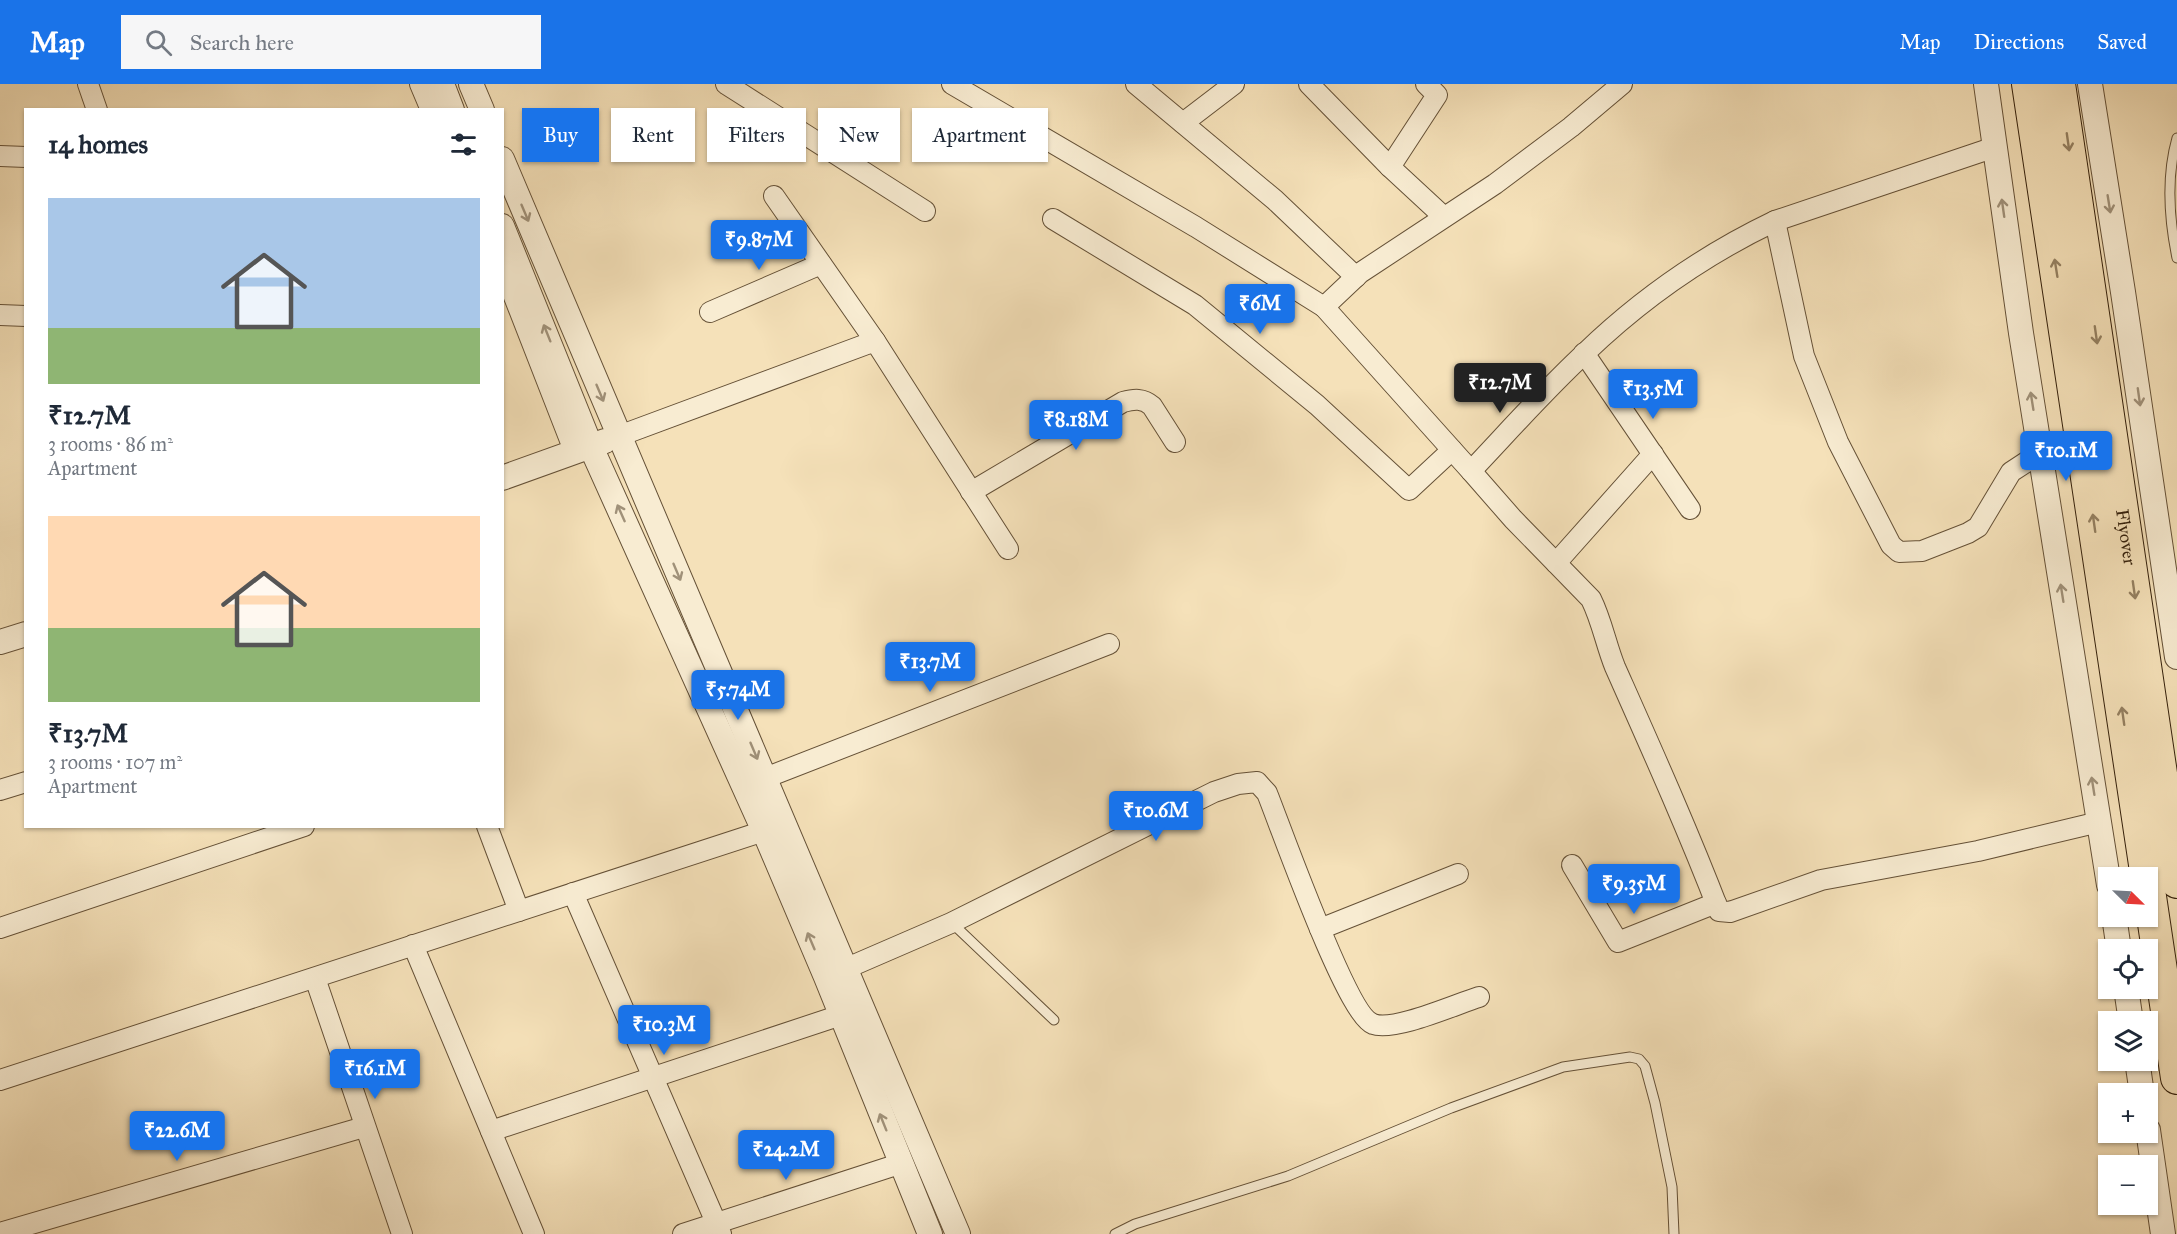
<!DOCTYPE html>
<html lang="en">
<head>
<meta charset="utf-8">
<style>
	body { margin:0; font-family:"IM FELL Great Primer",serif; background:#f6f6f7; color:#1f2937; height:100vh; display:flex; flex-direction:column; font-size:22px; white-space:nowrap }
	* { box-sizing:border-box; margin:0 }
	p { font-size:20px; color:#747a83 }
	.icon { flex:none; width:33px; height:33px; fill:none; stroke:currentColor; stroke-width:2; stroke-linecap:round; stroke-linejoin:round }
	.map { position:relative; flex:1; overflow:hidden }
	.drawer { position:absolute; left:24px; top:24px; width:480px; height:720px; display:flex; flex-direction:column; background:#fff; border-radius:0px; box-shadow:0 2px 4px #0004 }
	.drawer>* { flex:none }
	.top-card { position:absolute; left:522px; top:24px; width:570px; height:54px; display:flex; gap:12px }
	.needle { width:39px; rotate:114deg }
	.fabs { position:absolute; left:2098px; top:783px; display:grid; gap:12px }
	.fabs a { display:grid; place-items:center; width:60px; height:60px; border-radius:0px; background:#fff; box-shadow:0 2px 4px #0004; font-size:30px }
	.price { position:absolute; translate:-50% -51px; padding:0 14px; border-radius:6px; background:#1a73e8; color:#fff; font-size:20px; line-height:39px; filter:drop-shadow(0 2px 3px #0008) }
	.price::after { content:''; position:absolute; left:50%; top:36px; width:18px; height:14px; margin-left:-9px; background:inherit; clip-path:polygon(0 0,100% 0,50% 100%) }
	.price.on { background:#222; color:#fff }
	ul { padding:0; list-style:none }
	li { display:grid; align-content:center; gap:12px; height:318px; padding:0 24px }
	li span { display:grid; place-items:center; height:186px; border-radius:0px; color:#555 }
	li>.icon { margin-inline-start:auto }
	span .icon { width:108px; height:108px; fill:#fffc; stroke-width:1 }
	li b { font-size:26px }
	h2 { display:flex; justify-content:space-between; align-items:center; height:72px; padding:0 24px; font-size:26px }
	.pill { padding:0 21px; border-radius:0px; background:#fff; box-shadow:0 2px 4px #0004; font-size:21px; line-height:54px }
	.pill.on { background:#1a73e8; color:#fff }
	header { display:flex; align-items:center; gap:36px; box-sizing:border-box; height:84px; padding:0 30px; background:#1a73e8; color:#fff }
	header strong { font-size:28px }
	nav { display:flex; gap:33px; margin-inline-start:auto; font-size:21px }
	.search { width:420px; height:54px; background:#f6f6f7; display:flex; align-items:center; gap:15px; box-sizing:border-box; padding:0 21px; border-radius:0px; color:#747a83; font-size:22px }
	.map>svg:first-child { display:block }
</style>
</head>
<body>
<header>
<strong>Map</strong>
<div class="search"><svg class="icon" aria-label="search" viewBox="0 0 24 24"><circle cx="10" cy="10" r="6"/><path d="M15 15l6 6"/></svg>Search here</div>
<nav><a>Map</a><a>Directions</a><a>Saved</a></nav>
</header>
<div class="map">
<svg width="2177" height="1150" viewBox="0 0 2177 1150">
	<rect width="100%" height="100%" fill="#f5e1b9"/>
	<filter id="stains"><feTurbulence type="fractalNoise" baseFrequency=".00333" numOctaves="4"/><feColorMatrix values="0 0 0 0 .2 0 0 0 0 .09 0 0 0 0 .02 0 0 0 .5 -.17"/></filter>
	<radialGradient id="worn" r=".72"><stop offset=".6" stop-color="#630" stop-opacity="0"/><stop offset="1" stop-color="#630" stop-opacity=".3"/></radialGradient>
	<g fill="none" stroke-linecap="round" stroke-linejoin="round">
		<g stroke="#655137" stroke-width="11">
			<g id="service">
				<path d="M 2177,54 C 2166,93 2169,135 2177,174"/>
				<polyline points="952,839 1054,936"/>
				<polyline points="1115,1150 1135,1140 1288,1092 1451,1024 1563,983 1630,973 1639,975 1645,982 1655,1019 1672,1103 1674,1150"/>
			</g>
		</g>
		<g stroke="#655137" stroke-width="22">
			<g id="minor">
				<polyline points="88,0 97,26"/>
				<polyline points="420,0 431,26"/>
				<polyline points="726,0 925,127"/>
				<polyline points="952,0 1196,143 1324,223"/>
				<polyline points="1136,0 1275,116 1356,193"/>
				<polyline points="1309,0 1390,83"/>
				<polyline points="1426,0 1437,11 1390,83 1444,133"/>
				<path d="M 1622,0 L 1571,43 L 1495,100 L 1360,189 L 1324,223 L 1471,387 C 1508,348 1545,306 1585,269 C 1640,216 1706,170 1775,137 L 1995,63"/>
				<polyline points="1183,39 1234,0"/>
				<polyline points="0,72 26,73"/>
				<polyline points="774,112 875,257"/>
				<polyline points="1053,135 1195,221 1317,321 1409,406 1452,366"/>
				<polyline points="1775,137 1804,272 1838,358 1891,461 1899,468 1922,467 1968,449 1978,443 2011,388 2040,369"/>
				<polyline points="502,182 575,369"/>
				<polyline points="710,228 821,180"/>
				<polyline points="0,231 26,232"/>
				<polyline points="1584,269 1690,425"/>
				<polyline points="619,352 875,257 1008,465"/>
				<path d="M 1471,387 L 1513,435 L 1591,515 C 1602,537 1606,561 1615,583 C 1651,664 1687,744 1719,827 L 1730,828 L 1821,796 L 1978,767 L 2099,738"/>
				<path d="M 971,408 L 1123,318 C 1134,315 1143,314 1152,322 L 1175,358"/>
				<polyline points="1556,479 1653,370"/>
				<polyline points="765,694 1109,560"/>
				<polyline points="0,706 26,698"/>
				<polyline points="487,742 519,827"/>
				<polyline points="1572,781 1618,858 1716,819"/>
				<polyline points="573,809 721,1150"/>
				<polyline points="0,844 304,742"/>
				<polyline points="1320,845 1458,790"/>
				<polyline points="413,861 534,1150"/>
				<path d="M 847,884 L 951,839 L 1214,708 L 1238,700 L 1257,698 L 1267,709 C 1281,744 1347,931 1373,940 C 1394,948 1456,920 1479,913"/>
				<polyline points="315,894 402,1150"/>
				<polyline points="0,996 764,747"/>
				<polyline points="491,1047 841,931"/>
				<polyline points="0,1149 364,1043"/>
				<polyline points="683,1150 899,1080"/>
			</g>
		</g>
		<g stroke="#655137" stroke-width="26">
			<g id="tertiary">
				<polyline points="442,0 452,26"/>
				<polyline points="471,0 482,26"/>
				<polyline points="1986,0 2021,249 2109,801"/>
				<polyline points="2090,0 2123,208 2177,573"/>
				<polyline points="502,75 958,1150"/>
				<polyline points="502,142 591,363 764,747 826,893 930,1150"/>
				<polyline points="502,394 605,357"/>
				<polyline points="0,558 26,550"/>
				<polyline points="2114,832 2119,866"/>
				<polyline points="2126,904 2131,938"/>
				<polyline points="2137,976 2142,1010"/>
				<polyline points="2148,1046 2163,1150"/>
			</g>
		</g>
		<g stroke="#35210c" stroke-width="34">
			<g id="trunk">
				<polyline points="2028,0 2147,794"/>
				<path id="s1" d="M 2059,0 L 2177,798"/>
				<polyline points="2148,799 2177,994"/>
			</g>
		</g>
		<use href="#service" stroke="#f8ecd2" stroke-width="9"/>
		<use href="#minor" stroke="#f8ecd2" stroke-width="20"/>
		<use href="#tertiary" stroke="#f8ecd2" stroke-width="24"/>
		<use href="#trunk" stroke="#f5e1b9" stroke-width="32"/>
	</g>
	<defs><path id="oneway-shaft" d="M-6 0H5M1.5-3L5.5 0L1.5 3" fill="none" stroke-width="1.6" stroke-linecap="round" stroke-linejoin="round" transform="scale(1.5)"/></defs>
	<g stroke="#958162">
		<use href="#oneway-shaft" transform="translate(2068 58) rotate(82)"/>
		<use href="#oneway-shaft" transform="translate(2056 184) rotate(-99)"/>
		<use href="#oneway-shaft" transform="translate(2096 251) rotate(82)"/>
		<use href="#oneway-shaft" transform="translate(2094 439) rotate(-98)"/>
		<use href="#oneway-shaft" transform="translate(2134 506) rotate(82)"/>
		<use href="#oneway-shaft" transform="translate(2123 632) rotate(-98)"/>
	</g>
	<g stroke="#a09179">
		<use href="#oneway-shaft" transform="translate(2109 120) rotate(81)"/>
		<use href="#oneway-shaft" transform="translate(2003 124) rotate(-98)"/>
		<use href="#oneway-shaft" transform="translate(525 129) rotate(67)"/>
		<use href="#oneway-shaft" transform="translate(547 249) rotate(-112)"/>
		<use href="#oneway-shaft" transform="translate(600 309) rotate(67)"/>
		<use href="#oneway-shaft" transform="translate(2139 313) rotate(82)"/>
		<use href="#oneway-shaft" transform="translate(2032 317) rotate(-99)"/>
		<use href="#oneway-shaft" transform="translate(621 429) rotate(-114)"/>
		<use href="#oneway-shaft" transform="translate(677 488) rotate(67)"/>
		<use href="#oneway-shaft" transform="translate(2062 509) rotate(-99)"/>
		<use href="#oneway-shaft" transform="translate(754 667) rotate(67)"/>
		<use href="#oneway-shaft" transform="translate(2093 702) rotate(-99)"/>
		<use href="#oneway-shaft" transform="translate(811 857) rotate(-113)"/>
		<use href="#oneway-shaft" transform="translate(883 1038) rotate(-112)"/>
	</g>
	<g text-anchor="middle" stroke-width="5" stroke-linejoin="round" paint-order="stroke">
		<g font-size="18" fill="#35210c" stroke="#f8ecd2">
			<text dy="6" stroke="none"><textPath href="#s1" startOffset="458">Flyover</textPath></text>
		</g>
	</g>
	<rect width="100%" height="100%" filter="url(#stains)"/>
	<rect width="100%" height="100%" fill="url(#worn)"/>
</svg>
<div class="fabs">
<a><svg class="needle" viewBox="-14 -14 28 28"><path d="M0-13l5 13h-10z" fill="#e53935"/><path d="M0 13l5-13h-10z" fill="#747a83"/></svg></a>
<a><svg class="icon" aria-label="locate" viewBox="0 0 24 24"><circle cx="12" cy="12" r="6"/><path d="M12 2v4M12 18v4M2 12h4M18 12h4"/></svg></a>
<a><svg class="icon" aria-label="layers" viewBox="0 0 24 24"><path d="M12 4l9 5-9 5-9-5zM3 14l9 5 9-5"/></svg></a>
<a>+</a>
<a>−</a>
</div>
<b class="price" style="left:759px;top:187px">₹9.87M</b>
<b class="price" style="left:1260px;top:251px">₹6M</b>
<b class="price on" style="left:1500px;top:330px">₹12.7M</b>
<b class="price" style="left:1653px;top:336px">₹13.5M</b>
<b class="price" style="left:1076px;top:367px">₹8.18M</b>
<b class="price" style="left:2066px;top:398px">₹10.1M</b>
<b class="price" style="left:930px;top:609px">₹13.7M</b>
<b class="price" style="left:738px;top:637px">₹5.74M</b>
<b class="price" style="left:1156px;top:758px">₹10.6M</b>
<b class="price" style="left:1634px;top:831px">₹9.35M</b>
<b class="price" style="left:664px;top:972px">₹10.3M</b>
<b class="price" style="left:375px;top:1016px">₹16.1M</b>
<b class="price" style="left:177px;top:1078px">₹22.6M</b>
<b class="price" style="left:786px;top:1097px">₹24.2M</b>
<div class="top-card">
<a class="pill on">Buy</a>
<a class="pill">Rent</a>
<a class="pill">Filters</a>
<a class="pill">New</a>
<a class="pill">Apartment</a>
</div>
<section class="drawer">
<h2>14 homes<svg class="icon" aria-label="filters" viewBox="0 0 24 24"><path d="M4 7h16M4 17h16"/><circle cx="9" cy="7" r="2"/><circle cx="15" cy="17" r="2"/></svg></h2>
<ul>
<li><span style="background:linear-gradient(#a9c7e8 70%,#8fb573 0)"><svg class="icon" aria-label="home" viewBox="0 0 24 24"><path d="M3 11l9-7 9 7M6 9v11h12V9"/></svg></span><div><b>₹12.7M</b><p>3 rooms · 86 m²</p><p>Apartment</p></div></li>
<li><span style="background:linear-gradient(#ffd9b3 60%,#8fb573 0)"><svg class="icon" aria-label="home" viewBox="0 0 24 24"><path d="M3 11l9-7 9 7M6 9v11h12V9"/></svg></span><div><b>₹13.7M</b><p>3 rooms · 107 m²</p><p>Apartment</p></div></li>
</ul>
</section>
</div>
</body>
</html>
